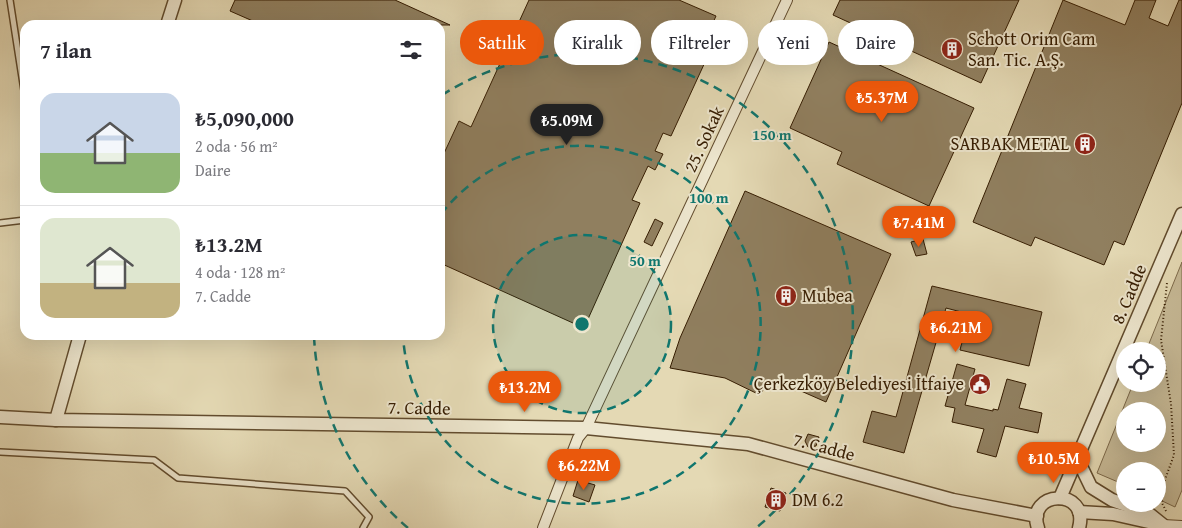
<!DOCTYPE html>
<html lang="tr">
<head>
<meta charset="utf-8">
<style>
	body { margin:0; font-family:"Gentium Book Plus",serif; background:#f7f7f7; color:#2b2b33; height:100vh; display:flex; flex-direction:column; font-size:19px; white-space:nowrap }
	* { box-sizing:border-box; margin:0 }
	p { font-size:16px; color:#7c7c81 }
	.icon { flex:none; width:28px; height:28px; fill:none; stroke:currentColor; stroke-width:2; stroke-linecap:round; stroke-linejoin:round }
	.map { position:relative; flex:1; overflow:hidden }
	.details { position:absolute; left:20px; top:20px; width:425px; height:320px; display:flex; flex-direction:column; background:#fff; border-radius:15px; box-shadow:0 5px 20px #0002 }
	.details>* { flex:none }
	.top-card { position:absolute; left:460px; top:20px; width:475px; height:45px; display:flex; gap:10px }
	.buttons { position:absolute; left:1116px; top:342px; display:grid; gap:10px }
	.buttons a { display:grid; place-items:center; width:50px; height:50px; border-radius:50%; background:#fff; box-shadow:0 5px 20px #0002; font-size:25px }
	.price { position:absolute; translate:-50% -42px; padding:0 11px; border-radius:18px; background:#ea580c; color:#fff; font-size:16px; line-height:32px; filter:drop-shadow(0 1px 2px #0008) }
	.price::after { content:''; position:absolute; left:50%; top:30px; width:15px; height:11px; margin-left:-8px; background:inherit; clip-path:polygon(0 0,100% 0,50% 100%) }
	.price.current { background:#222; color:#fff }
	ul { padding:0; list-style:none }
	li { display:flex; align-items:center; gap:15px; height:125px; padding:0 20px }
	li+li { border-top:1px solid #e1e1e2 }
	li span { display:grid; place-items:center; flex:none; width:140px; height:100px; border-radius:15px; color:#555 }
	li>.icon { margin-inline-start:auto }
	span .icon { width:60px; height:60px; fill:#fffc; stroke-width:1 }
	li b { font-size:21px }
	h2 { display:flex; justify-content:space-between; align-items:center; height:60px; padding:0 20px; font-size:21px }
	.chip { padding:0 18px; border-radius:22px; background:#fff; box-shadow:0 5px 20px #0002; font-size:18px; line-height:45px }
	.chip.current { background:#ea580c; color:#fff }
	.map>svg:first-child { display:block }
</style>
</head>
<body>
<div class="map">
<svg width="1182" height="528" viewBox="0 0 1182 528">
	<rect width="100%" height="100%" fill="#e4d9b4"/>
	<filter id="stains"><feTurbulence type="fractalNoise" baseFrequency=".004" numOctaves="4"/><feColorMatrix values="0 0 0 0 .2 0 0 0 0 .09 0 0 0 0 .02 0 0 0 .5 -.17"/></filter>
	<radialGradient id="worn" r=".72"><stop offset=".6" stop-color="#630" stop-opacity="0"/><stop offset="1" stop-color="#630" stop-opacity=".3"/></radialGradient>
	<path fill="#c6b996" stroke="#7e6b4c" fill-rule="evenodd" d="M 1182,262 L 1182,490 L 1175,507 L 1158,499 L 1158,471 L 1125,471 L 1125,485 L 1097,473 L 1133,384 L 1158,384 L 1158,351 L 1146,351 ZM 1125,411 L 1158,411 L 1158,444 L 1125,444 Z"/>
	<g fill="#907f5f" stroke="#361d02">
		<polygon points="235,0 395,0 450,25 262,25 230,11"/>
		<polygon points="529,0 679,0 716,16 698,56 706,60 671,136 663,133 655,151 663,154 655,170 648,166 632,200 640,203 584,328 440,263 440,162 459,121 471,127"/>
		<polygon points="840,0 1019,0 981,83 833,15"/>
		<polygon points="1063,0 1125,25 1135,0 1156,0 1149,18 1168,26 1179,0 1182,0 1182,103 1124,245 1114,241 1104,265 1035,237 1031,246 973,222"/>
		<polygon points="829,42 974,108 929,206 837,164 842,152 790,128"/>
		<polygon points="745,191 891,254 826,402 776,380 773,386 766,385 760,395 725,378 670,368 680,338"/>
		<polygon points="655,219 663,223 652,246 644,242"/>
		<polygon points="923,239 927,254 916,256 911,242"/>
		<polygon points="932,286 1042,312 1029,366 960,350 969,314 946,308 904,453 863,442 872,411 896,417"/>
		<polygon points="957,364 975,369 965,405 993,411 993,409 998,410 1007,379 1026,384 1019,408 1042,413 1038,433 1005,426 996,457 977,452 984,429 952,422 955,408 945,406"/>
		<polygon points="808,434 819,437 816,446 808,447 805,441"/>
		<polygon points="578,480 595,485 589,502 573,496"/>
		<polygon points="771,488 786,493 780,511 765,507"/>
	</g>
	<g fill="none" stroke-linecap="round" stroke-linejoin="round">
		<g stroke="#624c2e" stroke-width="8">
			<g id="service">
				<polyline points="10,0 25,97"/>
				<polyline points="0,223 25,220"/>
				<polyline points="0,452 154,460 178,478 345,491 369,517 363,528"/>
			</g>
		</g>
		<g stroke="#624c2e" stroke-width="12">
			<g id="minor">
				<polyline points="1163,525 1182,526"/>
				<polyline points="543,528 578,438 586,428 787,0"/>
			</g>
		</g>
		<g stroke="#624c2e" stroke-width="15">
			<g id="tertiary">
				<polyline points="167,25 175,0"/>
				<polyline points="0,417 56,420 586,428 748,444 953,500 1037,516"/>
				<polyline points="56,420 80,335"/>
				<polyline points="1077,458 1091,487 1112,500 1148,513 1163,525"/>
				<polyline points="1060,498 1182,214"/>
				<polyline points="1079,512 1113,514 1158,524"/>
				<path d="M 1038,528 C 1025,490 1090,487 1079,528"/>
			</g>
		</g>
		<polyline stroke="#361d02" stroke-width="2" stroke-dasharray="1 2.5" stroke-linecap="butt" points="1166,511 1162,503 1163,485 1174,455 1171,404 1161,340 1167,283"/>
		<use href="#service" stroke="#ede6ce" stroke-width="5"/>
		<use href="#minor" stroke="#ede6ce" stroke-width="10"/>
		<use href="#tertiary" stroke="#ede6ce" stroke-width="12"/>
	</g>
	<circle cx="582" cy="324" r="89" fill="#0f766e" fill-opacity=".12"/>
	<g fill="none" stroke="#0f766e" stroke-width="2.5" stroke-dasharray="9 6">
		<circle cx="582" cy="324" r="89"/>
		<path d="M441 214A179 179 0 1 1 403 336"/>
		<path d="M408 528A268 268 0 0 1 314 336M442 95A268 268 0 0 1 756 528"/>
	</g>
	<defs>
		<g id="building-disc" transform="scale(1.125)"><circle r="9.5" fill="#8f2418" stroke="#ede6ce"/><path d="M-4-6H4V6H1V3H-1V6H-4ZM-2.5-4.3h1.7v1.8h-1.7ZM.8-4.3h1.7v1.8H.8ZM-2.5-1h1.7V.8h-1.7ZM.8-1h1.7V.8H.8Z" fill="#fff"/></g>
		<g id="civic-disc" transform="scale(1.125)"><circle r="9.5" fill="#8f2418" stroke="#ede6ce"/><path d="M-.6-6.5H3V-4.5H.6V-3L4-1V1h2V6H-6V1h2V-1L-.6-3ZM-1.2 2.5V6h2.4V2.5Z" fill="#fff"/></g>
	</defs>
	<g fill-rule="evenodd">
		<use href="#building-disc" x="952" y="49"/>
		<use href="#building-disc" x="1085" y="144"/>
		<use href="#building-disc" x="786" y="296"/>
		<use href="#civic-disc" x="980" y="384"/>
		<use href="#building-disc" x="776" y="500"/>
	</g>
	<g text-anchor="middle" stroke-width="4" stroke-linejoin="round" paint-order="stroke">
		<g font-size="18" fill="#361d02" stroke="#ede6ce" text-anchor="start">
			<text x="968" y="45">Schott Orim Cam<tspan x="968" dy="21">San. Tic. A.Ş.</tspan></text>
			<text x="1069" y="150" text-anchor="end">SARBAK METAL</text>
			<text x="802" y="302">Mubea</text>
			<text x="964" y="390" text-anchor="end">Çerkezköy Belediyesi İtfaiye</text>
			<text x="792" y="506">DM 6.2</text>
		</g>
		<g font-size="18" fill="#361d02" stroke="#ede6ce">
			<text transform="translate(704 139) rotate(-65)" y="6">25. Sokak</text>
			<text transform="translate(1129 294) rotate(-67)" y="6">8. Cadde</text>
			<text transform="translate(419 408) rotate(1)" y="6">7. Cadde</text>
			<text transform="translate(824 447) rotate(15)" y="6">7. Cadde</text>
		</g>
	</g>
	<circle cx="582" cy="324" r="8" fill="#0f766e" stroke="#ede6ce" stroke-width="2.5"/>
	<g font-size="15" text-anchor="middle" font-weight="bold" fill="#0f766e" stroke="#ede6ce" stroke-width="4" stroke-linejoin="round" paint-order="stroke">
		<text x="772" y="140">150 m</text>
		<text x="709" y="203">100 m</text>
		<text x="645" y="266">50 m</text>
	</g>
	<rect width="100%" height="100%" filter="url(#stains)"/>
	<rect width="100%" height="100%" fill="url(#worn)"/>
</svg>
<div class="buttons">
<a><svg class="icon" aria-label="locate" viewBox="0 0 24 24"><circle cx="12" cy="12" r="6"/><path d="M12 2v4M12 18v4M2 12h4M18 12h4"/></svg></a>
<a>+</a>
<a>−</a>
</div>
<b class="price" style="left:882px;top:123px">₺5.37M</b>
<b class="price current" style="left:567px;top:146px">₺5.09M</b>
<b class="price" style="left:919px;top:248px">₺7.41M</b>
<b class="price" style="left:956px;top:353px">₺6.21M</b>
<b class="price" style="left:525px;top:413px">₺13.2M</b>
<b class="price" style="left:1054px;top:484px">₺10.5M</b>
<b class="price" style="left:584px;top:491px">₺6.22M</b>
<div class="top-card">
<a class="chip current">Satılık</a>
<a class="chip">Kiralık</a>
<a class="chip">Filtreler</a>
<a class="chip">Yeni</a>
<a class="chip">Daire</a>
</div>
<section class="details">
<h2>7 ilan<svg class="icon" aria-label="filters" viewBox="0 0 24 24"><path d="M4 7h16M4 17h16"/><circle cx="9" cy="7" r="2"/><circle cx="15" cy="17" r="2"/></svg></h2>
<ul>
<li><span style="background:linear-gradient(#c9d6e8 60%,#8fb573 0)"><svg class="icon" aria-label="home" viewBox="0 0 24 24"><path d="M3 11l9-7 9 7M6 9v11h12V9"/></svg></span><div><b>₺5,090,000</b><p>2 oda · 56 m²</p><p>Daire</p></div></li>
<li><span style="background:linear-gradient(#dfe7d0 65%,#c2b280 0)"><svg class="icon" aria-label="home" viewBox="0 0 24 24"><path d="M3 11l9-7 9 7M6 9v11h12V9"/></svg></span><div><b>₺13.2M</b><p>4 oda · 128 m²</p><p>7. Cadde</p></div></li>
</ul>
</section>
</div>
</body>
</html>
